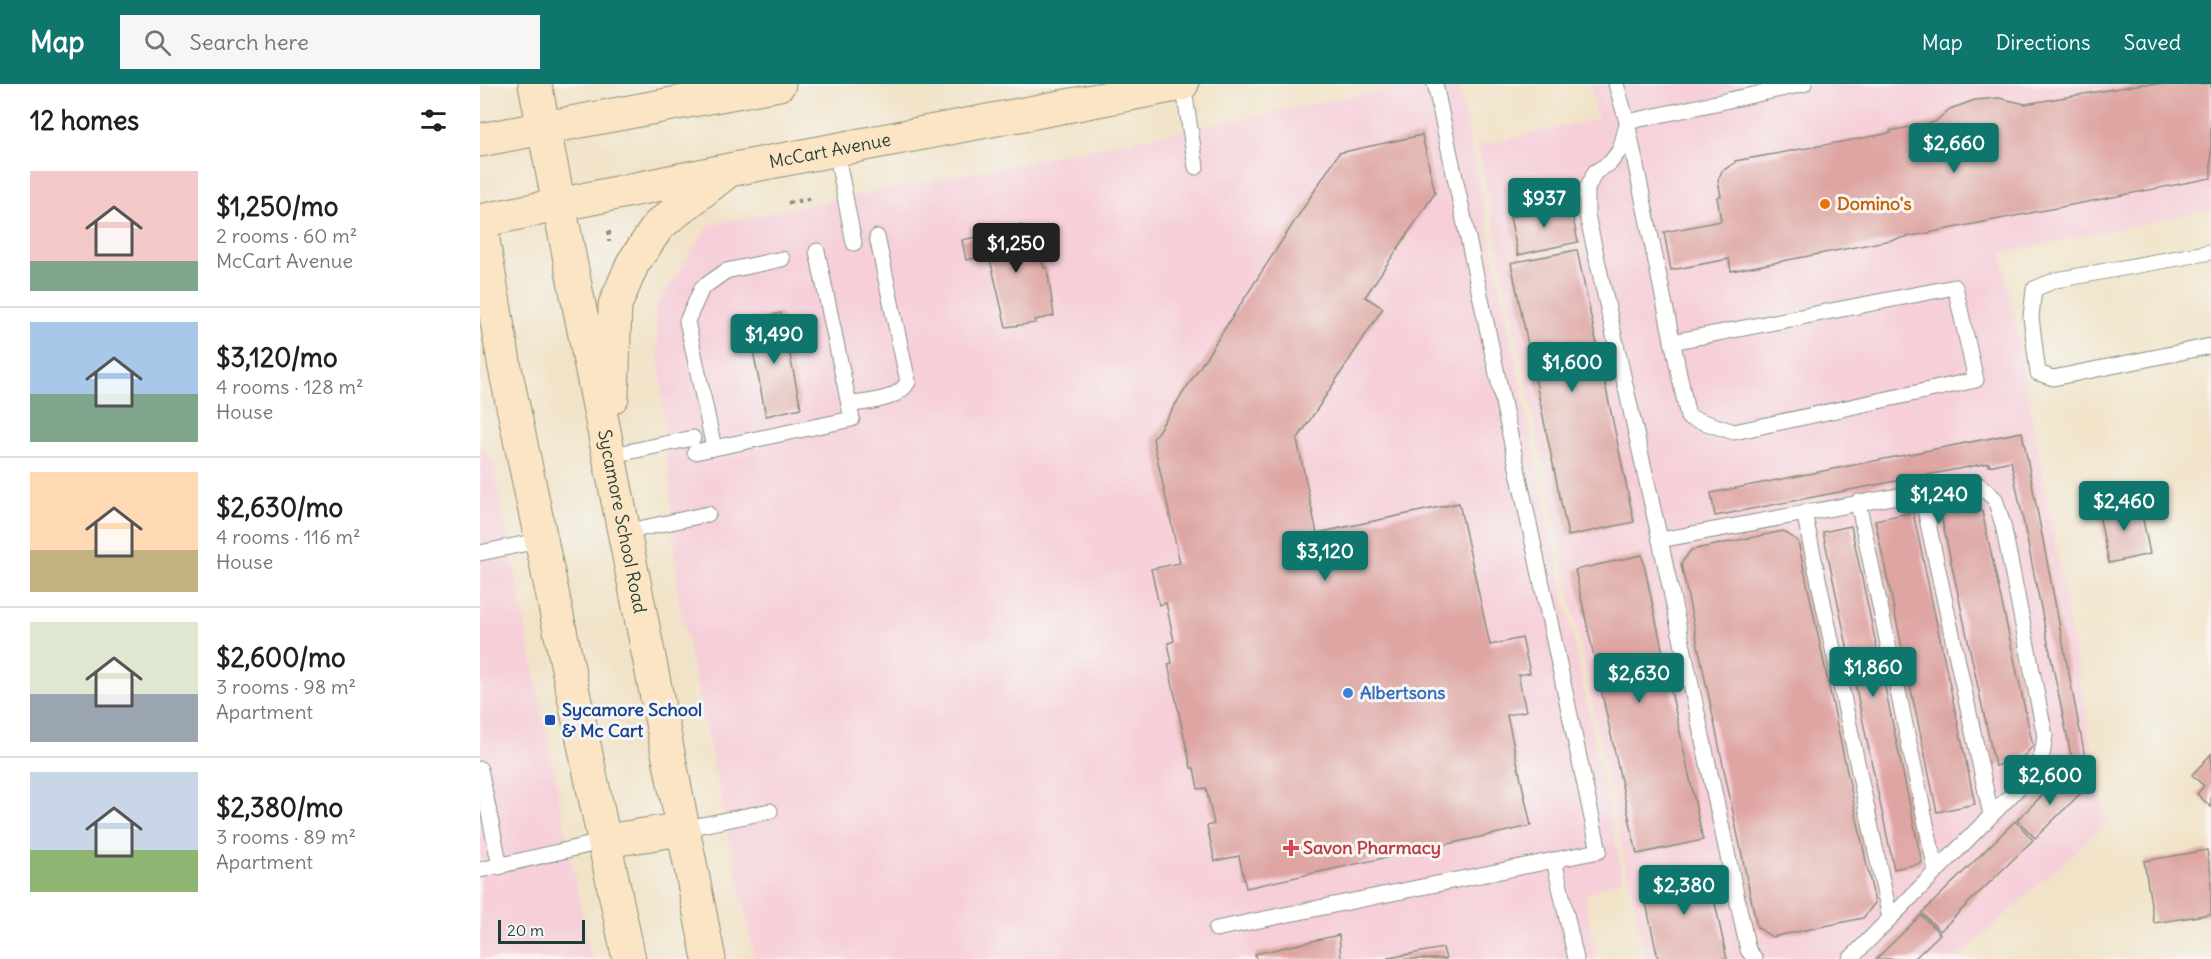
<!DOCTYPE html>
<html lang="en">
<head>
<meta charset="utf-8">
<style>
	body { margin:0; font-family:Delius,sans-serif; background:#f6f6f6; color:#202124; height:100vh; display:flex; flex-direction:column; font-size:22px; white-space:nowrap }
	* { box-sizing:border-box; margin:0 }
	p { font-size:20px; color:#757577 }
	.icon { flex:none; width:33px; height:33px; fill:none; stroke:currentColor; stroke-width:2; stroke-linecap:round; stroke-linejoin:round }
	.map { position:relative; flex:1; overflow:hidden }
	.drawer { display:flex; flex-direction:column; background:#fff; width:480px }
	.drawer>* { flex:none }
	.scale { position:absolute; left:18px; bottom:15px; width:87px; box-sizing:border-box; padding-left:6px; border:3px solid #1f3d34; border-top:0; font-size:16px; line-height:21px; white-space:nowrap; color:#1f3d34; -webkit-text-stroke:4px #f6f6f2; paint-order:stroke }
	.price { position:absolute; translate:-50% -51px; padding:0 14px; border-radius:6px; background:#0f766e; color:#fff; font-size:20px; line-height:39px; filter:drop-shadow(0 2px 3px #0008) }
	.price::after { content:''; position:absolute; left:50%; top:36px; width:18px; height:14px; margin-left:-9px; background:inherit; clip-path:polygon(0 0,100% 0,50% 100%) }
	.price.current { background:#222; color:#fff }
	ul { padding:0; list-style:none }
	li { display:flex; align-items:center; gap:18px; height:150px; padding:0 30px }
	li+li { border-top:2px solid #e0e0e0 }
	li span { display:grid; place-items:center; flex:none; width:168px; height:120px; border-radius:0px; color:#555 }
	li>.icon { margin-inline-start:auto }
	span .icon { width:72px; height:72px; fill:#fffc; stroke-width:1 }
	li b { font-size:26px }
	h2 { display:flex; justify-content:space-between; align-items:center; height:72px; padding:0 30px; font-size:26px }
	header { display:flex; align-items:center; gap:36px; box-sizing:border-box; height:84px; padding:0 30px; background:#0f766e; color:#fff }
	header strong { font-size:28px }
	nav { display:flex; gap:33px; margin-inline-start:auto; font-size:21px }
	.search { width:420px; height:54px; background:#f6f6f6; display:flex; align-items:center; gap:15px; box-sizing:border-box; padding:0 21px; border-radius:0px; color:#757577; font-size:22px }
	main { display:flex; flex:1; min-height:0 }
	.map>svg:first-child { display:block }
</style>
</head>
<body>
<header>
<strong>Map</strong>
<div class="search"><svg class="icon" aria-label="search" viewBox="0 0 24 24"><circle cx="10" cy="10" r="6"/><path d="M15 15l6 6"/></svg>Search here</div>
<nav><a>Map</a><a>Directions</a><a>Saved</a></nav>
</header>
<main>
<section class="drawer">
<h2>12 homes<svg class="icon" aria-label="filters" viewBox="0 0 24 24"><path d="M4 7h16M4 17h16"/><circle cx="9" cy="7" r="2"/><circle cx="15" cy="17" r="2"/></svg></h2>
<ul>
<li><span style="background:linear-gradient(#f6c9c9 75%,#7fa58c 0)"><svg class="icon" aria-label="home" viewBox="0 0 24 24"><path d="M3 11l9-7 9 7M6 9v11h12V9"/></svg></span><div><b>$1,250/mo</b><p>2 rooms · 60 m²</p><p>McCart Avenue</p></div></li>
<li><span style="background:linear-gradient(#a9c7e8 60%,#7fa58c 0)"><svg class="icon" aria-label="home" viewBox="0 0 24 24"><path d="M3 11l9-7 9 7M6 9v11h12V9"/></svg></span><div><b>$3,120/mo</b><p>4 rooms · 128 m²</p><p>House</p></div></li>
<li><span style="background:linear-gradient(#ffd9b3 65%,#c2b280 0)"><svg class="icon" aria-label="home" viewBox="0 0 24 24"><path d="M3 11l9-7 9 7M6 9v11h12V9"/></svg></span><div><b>$2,630/mo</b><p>4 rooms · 116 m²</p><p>House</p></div></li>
<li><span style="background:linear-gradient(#dfe7d0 60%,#9aa5b1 0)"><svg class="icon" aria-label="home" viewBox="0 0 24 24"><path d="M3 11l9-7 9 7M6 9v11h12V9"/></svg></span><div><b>$2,600/mo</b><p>3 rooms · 98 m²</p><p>Apartment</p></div></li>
<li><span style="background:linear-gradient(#c9d6e8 65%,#8fb573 0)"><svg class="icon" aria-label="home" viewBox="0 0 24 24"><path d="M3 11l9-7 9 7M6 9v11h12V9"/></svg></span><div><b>$2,380/mo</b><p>3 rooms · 89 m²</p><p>Apartment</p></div></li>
</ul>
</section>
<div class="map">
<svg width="1731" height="875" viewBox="0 0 1731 875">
	<rect width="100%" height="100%" fill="#f6f6f2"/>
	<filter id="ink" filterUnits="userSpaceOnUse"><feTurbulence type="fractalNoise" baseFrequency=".0167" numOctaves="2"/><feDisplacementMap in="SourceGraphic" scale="12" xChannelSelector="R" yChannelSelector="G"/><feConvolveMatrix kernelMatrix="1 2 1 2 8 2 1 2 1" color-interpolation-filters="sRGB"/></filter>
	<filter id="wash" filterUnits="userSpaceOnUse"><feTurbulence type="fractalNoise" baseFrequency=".008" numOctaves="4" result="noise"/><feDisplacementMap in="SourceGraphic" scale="24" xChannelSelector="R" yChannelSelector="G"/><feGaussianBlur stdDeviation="1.35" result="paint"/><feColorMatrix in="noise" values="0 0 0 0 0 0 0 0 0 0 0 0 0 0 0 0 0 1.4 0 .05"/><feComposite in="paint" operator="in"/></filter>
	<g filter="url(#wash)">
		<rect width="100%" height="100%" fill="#f1e3c8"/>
		<g fill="#f6cfd9">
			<polygon points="934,0 978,0 1143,795 1105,810 1116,875 275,875 199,519 175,224 229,141"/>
			<polygon points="1111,0 1731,0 1731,125 1522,169 1626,740 1476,875 1165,875 998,62 1117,35"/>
			<polygon points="0,361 14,383 111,875 0,875"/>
		</g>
		<g id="blocks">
			<g fill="#dea5a2">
				<polygon points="1663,0 1731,0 1731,94 1251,187 1249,175 1191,186 1184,148 1241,137 1237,113 1241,112 1238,96 1242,87 1255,79 1255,77 1411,49 1410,47 1455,38 1470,25 1495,16 1519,14 1545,20"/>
				<polygon points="942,51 955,109 885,213 903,224 817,356 837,449 979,419 1010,561 1042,554 1050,589 1038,591 1046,627 1027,631 1051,742 766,804 759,772 735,777 727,742 734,740 726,704 718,705 714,684 711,684 688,580 692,579 688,559 694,557 686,519 679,521 671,485 700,479 673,355 859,69"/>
				<polygon points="1090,120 1098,158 1038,171 1030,133"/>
				<polygon points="541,141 543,147 556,145 564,184 567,183 574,232 555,236 556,239 526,243 509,171 486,176 482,156 523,148 522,145"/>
				<polygon points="1097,166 1154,438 1088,452 1031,179"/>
				<polygon points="301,229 321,324 286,332 267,237"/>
				<polygon points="1542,348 1607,683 1594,686 1531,377 1509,382 1509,379 1235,432 1231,409"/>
				<polygon points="1487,416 1502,427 1553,662 1540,676 1515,682 1459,422"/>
				<polygon points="1660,418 1661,421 1665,420 1667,430 1662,431 1670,470 1629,479 1618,426"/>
				<polygon points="1433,428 1495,720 1457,728 1395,436"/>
				<polygon points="1371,442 1442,779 1414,785 1343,448"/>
				<polygon points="1303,447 1318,457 1395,819 1383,834 1292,853 1277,843 1201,480 1211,466"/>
				<polygon points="1162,471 1223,756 1157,770 1095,486"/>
				<polygon points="1731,670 1731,723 1717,710 1724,702 1712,691"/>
				<polygon points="1584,690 1602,708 1555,754 1537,736"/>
				<polygon points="1535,737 1553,756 1460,847 1442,829"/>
				<polygon points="1727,766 1731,790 1731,830 1674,839 1664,777"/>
				<polygon points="1227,782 1247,875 1178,875 1161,796"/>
				<polygon points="1441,831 1460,850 1434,875 1396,875"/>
				<polygon points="859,851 861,875 776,875 775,870"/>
				<polygon points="963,864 966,875 908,875 908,874"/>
			</g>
		</g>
	</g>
	<g filter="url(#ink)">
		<use href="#blocks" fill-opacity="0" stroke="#88907e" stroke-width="1.5"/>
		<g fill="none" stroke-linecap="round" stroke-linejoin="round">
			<g stroke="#88907e" stroke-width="17">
				<g id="service">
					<polyline points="703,0 716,83"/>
					<polyline points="1136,0 1147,38 1324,0"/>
					<polyline points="1147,38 1208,333 1254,348 1496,296 1475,203 1192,258"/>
					<polyline points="1146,44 1140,66 1130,79 1115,88 1107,105 1107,131 1180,456 1268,866 1275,875"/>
					<polyline points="356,66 374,159"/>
					<polyline points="1731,168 1576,196 1554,205 1551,233 1558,289 1573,294 1731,262"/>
					<path d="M 369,321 C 389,317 417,317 428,298 L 397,153"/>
					<polyline points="234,364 207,237 222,204 246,187 302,175"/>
					<polyline points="215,368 372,335 337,167"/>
					<polyline points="129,372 213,354"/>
					<polyline points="1441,407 1511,731"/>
					<polyline points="1378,418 1456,787"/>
					<polyline points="1324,428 1410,834"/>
					<polyline points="145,448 228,430"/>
					<polyline points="1180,456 1477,401 1499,401 1515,415 1523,441 1565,652 1562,671 1554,688 1370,875"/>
					<polyline points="0,469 62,456"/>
					<polyline points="0,685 20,783"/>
					<polyline points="202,745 290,727"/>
					<polyline points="1074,776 1096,875"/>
					<polyline points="0,786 126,757"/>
					<polyline points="736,845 1119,767 955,0"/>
				</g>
			</g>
			<g stroke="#88907e" stroke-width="35">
				<g id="secondary">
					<path id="s1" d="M 55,0 L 229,875"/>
					<polyline points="0,56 299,0"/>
					<path id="s2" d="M 0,137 L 249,86 L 702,0"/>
					<polyline points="0,138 25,284 149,875"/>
					<polyline points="132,313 135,221 153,179 179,141 244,90"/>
					<polyline points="126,757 202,745"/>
				</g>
			</g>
			<g stroke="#88907e" stroke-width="4" stroke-dasharray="4.5 4.5" stroke-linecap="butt">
				<polyline points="308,119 334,114"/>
				<polyline points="129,147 129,158"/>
			</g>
			<use href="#service" stroke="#fff" stroke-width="15"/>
			<use href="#secondary" stroke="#fce5c4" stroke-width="33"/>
		</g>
	</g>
	<circle fill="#e8710a" stroke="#f6f6f2" stroke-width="2" cx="1345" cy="120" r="6"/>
	<circle fill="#3f7fe0" stroke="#f6f6f2" stroke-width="2" cx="868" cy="609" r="6"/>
	<rect fill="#1a4fb4" stroke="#f6f6f2" stroke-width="2" x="64" y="630" width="12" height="12" rx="3"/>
	<path fill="#e0444e" stroke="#f6f6f2" stroke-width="2" d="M808 755h6v6h6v6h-6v6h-6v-6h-6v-6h6z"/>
	<g text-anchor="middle" stroke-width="6" stroke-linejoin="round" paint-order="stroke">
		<g font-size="18" fill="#1f3d34" stroke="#f6f6f2">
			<text dy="6" stroke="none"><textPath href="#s2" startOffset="357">McCart Avenue</textPath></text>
			<text dy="6" stroke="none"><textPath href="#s1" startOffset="446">Sycamore School Road</textPath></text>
		</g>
		<g font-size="18" font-weight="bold" fill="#c56008" stroke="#f6f6f2" text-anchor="start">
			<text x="1357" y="126">Domino's</text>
		</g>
		<g font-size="18" font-weight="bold" fill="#366cbe" stroke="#f6f6f2" text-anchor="start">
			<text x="880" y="615">Albertsons</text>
		</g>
		<g font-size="18" font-weight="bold" fill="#164399" stroke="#f6f6f2" text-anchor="start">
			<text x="82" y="632">Sycamore School<tspan x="82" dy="21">&amp; Mc Cart</tspan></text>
		</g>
		<g font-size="18" font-weight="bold" fill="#be3a42" stroke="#f6f6f2" text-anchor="start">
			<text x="823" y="770">Savon Pharmacy</text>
		</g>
	</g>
</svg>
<div class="scale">20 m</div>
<b class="price" style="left:1474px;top:90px">$2,660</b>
<b class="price" style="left:1064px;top:145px">$937</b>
<b class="price current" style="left:536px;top:190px">$1,250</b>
<b class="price" style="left:294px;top:281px">$1,490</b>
<b class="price" style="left:1092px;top:309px">$1,600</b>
<b class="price" style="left:1459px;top:441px">$1,240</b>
<b class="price" style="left:1644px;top:448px">$2,460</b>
<b class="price" style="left:845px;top:498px">$3,120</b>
<b class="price" style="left:1393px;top:614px">$1,860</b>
<b class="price" style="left:1159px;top:620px">$2,630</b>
<b class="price" style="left:1570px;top:722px">$2,600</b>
<b class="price" style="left:1204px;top:832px">$2,380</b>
</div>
</main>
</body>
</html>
